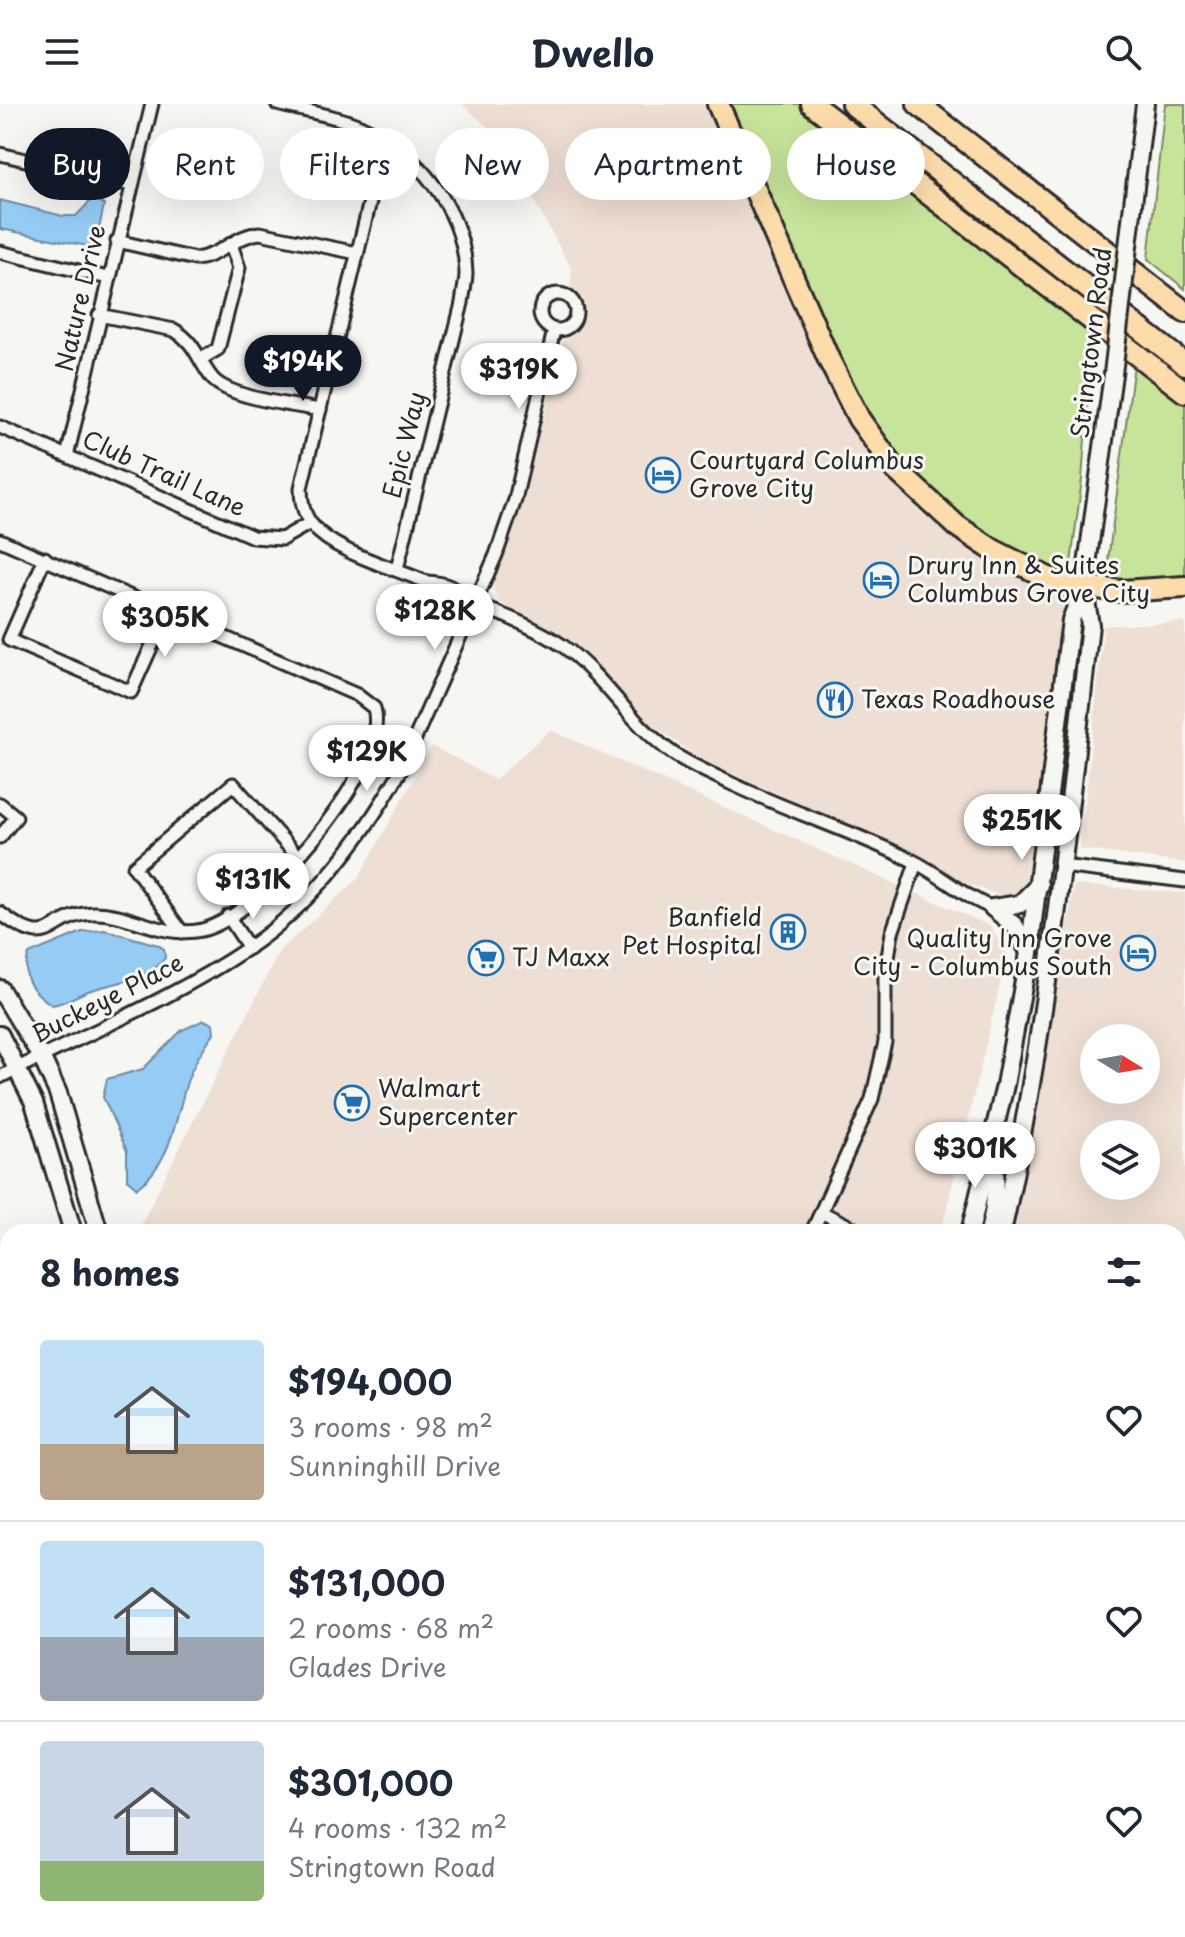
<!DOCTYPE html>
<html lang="en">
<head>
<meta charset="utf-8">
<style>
	body { margin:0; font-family:"Playpen Sans",sans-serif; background:#f6f6f7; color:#1f2937; height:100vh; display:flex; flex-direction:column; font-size:30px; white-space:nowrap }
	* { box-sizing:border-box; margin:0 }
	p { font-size:26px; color:#747a83 }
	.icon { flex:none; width:44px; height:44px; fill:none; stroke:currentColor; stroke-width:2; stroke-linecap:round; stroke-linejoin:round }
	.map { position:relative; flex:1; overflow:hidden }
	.drawer { position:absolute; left:0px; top:1120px; width:1186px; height:714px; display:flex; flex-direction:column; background:#fff; border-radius:24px 24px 0 0; box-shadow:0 8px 32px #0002 }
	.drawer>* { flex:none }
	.hud { position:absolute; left:24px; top:24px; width:1138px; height:72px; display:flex; gap:16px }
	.needle { width:52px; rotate:101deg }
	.tools { position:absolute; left:1080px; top:920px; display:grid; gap:16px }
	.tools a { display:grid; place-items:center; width:80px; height:80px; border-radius:50%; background:#fff; box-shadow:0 8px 32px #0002; font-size:40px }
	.price { position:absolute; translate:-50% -68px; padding:0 18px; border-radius:28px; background:#fff; color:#222; font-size:26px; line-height:52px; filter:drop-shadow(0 2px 4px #0008) }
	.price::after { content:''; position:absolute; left:50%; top:48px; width:24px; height:18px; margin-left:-12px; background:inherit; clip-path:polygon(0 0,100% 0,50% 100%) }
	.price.current { background:#111827; color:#fff }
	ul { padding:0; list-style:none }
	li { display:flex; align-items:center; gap:24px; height:200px; padding:0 40px }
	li+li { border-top:2px solid #e0e1e3 }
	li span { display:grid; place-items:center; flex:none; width:224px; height:160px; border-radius:8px; color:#555 }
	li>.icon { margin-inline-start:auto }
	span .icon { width:96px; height:96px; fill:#fffc; stroke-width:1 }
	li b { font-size:34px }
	h2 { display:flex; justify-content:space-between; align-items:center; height:96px; padding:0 40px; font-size:34px }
	.tag { padding:0 28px; border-radius:36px; background:#fff; box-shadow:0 8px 32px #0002; font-size:28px; line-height:72px }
	.tag.current { background:#111827; color:#fff }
	header { display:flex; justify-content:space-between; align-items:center; height:104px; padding:0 40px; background:#fff; font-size:36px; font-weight:700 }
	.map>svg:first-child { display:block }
</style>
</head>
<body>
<header><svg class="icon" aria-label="menu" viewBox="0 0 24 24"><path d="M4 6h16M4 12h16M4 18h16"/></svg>Dwello<svg class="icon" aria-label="search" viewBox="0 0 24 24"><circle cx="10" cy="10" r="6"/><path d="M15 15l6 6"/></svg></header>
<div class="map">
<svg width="1185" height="1833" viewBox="0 0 1185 1833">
	<rect width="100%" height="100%" fill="#f6f6f2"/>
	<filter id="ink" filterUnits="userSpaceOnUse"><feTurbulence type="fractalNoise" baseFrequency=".0125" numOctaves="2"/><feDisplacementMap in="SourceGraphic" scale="16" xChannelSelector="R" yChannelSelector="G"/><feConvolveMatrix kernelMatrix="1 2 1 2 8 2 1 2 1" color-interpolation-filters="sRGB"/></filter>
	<g filter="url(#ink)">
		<g fill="#eedfd4" fill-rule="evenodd">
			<polygon points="462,0 712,0 836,293 904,385 995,459 1045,481 1060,493 1066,507 1027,783 1012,796 966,779 894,742 702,656 651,620 587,550 546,521 500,499 492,482 519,410 564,233 571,229 582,215 583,203 570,186 572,166 499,33"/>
			<polygon points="1185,518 1185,759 1080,745 1104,522"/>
			<polygon points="550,626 990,822 1007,851 941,1128 137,1128 280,846 358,775 432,642 495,676"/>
			<path d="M 1074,781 L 1185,789 L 1185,1201 L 1178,1199 L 1178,1128 L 1011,1128 L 1042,958 L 1047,916 L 1053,909 ZM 1094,934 L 1146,934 L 1146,986 L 1094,986 ZM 1094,1030 L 1146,1030 L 1146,1082 L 1094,1082 Z"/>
			<polygon points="1178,1232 1185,1233 1185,1833 776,1833 780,1826 1178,1826"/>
			<polygon points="8,1386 8,1826 684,1826 681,1833 0,1833 0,1392"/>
		</g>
		<g fill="#c8e49b" stroke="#7a8863" stroke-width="2">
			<polygon points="726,0 799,0 1093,227 1082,375 1071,459 1061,468 992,439 939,400 887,342 835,244"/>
			<polygon points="1165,0 1185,0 1185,185 1148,155"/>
			<path d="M 1134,260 L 1185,299 L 1185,479 C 1161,479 1126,486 1106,472 Z"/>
		</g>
		<g fill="#96cbf4" stroke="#6b8ba4" stroke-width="2">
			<polygon points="93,94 104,101 97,135 87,142 0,125 0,96 63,112 76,112"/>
			<path d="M 105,826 L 158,841 L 164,845 L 165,854 C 148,877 114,878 88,887 C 75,892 66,899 52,901 C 33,888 20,875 29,850 L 82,828 Z"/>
			<path d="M 204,916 L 213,920 L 214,929 C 203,944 193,960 187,978 C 175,1017 171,1059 137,1084 L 127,1075 L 127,1047 L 103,993 L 107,975 L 143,965 L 182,926 Z"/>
		</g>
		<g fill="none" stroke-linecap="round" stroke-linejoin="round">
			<g stroke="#2b2b2b" stroke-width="17">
				<g id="street">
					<path d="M 277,0 C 304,7 334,11 360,22 C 417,47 464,105 466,169 C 466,178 463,190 462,199 L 397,465"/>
					<path d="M 385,35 L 301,384 C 301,397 303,410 312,421 C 335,449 392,463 426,478 C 444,494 453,494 475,501 C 501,509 540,526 563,542 C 604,572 629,618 671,648 C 689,661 710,669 730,679 C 791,708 855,728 915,758 C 942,772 964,793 993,804"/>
					<polyline points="0,50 131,81"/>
					<path d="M 117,137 L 195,155 C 219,153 236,131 260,129 L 357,149"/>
					<polyline points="0,148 108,174"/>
					<circle cx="558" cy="208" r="18"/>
					<path d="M 99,211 L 174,226 C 195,238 198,256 212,274 C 228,294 294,301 320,306"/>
					<polyline points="201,255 218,245 239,164 231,140"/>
					<polyline points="0,323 253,433 282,435 310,419"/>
					<polyline points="67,352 152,0"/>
					<path d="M 0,436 L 357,591 L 374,604 C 391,664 259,813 202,826 C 161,835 129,808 94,809 C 45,811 55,851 0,809"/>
					<polyline points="45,454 9,536 131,588 167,508"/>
					<path d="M 426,478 C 447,478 459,486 474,500"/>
					<polyline points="0,700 16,713 0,733"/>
					<polyline points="1062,762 1185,777"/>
					<polyline points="228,812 249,844"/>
					<polyline points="182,828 134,763 233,680 298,753"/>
					<path d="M 0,973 C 83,931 171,896 248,844 C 313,800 363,733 401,666 L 496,451 L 515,396 L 554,226"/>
					<polyline points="821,1108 861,1128"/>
					<polyline points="812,1128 872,995 885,938 885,871 892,829 916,759"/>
					<polyline points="1178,1210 1185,1211"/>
					<polyline points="0,1380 8,1371"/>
				</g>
			</g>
			<g stroke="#2b2b2b" stroke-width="22">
				<g id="secondary">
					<polyline points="1133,100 1145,0"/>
					<polyline points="993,804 1015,822 1029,848"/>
					<polyline points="993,804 1020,800 1039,781"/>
					<polyline points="0,885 42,954 58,989 99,1128"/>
					<polyline points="0,931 34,999 73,1128"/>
					<polyline points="970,1128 1005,981 1029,849 1071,516 1084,483 1113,270"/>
					<path d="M 989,1128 C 995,1104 998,1078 993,1054"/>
					<path d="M 1002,1128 C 1047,928 1067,724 1090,521 L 1084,485"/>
					<polyline points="719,1833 722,1826"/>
					<polyline points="754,1833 757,1826"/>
				</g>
			</g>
			<g stroke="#2b2b2b" stroke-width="26">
				<g id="highway">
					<polyline points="718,0 829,256 859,315 895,365 957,422 993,446 1046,473 1065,480 1121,487 1185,483"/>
					<polyline points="812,0 1185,288"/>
					<polyline points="852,0 1185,260"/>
					<polyline points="918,0 1185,208"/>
				</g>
			</g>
			<use href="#street" stroke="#f6f6f2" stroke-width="11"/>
			<use href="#secondary" stroke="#f6f6f2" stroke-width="16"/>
			<use href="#highway" stroke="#fddcac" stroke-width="20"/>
			<g stroke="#2b2b2b" stroke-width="22" stroke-linecap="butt">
				<polyline id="secondary-bridge" points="1113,270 1133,100"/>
			</g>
			<use href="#secondary-bridge" stroke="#f6f6f2" stroke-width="16"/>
		</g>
	</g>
	<defs>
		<g id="hotel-ring" transform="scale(1.8)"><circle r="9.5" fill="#f6f6f2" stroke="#1f6fb2" stroke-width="1.5"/><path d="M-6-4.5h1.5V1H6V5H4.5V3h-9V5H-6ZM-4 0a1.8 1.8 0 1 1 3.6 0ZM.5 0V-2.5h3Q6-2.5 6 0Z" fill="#1f6fb2"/></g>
		<g id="restaurant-ring" transform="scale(1.8)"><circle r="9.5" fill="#f6f6f2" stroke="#1f6fb2" stroke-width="1.5"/><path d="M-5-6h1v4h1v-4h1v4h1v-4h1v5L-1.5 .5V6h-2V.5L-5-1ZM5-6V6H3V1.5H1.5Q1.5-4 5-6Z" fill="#1f6fb2"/></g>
		<g id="building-ring" transform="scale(1.8)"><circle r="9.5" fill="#f6f6f2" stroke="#1f6fb2" stroke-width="1.5"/><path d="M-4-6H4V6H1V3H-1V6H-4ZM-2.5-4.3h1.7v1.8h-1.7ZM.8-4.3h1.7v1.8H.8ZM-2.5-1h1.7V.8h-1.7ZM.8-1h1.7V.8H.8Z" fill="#1f6fb2"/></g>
		<g id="supermarket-ring" transform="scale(1.8)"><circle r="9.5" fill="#f6f6f2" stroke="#1f6fb2" stroke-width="1.5"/><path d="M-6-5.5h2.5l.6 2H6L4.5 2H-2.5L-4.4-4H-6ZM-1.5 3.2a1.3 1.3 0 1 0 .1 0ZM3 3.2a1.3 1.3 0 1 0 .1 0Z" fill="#1f6fb2"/></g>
	</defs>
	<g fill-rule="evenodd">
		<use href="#hotel-ring" x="663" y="371"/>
		<use href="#hotel-ring" x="881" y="476"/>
		<use href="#restaurant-ring" x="835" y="596"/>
		<use href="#building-ring" x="788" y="828"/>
		<use href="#hotel-ring" x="1138" y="849"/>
		<use href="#supermarket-ring" x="486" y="854"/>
		<use href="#supermarket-ring" x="352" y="999"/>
	</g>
	<g text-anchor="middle" stroke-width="6" stroke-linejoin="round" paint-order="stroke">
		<g font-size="24" fill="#2b2b2b" stroke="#f6f6f2">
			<text transform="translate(81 194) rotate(-77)" y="8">Nature Drive</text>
			<text transform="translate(1092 239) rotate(-83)" y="8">Stringtown Road</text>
			<text transform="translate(405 341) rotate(-76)" y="8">Epic Way</text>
			<text transform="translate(164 370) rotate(24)" y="8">Club Trail Lane</text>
			<text transform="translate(108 895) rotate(-27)" y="8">Buckeye Place</text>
		</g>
		<g font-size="24" fill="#2b2b2b" stroke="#f6f6f2" text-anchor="start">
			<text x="689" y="365">Courtyard Columbus<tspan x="689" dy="28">Grove City</tspan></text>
			<text x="907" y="470">Drury Inn &amp; Suites<tspan x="907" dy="28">Columbus Grove City</tspan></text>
			<text x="861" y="604">Texas Roadhouse</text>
			<text x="762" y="822" text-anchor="end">Banfield<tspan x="762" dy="28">Pet Hospital</tspan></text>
			<text x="1112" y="843" text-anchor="end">Quality Inn Grove<tspan x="1112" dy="28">City - Columbus South</tspan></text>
			<text x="512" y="862">TJ Maxx</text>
			<text x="378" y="993">Walmart<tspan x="378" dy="28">Supercenter</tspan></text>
		</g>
	</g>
</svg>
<div class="tools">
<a><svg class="needle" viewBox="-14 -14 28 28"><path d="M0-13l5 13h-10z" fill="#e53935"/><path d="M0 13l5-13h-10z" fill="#747a83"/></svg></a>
<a><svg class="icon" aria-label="layers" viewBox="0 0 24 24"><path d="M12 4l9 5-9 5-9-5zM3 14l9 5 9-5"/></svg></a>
</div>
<b class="price current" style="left:303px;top:299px">$194K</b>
<b class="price" style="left:519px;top:307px">$319K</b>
<b class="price" style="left:435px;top:548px">$128K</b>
<b class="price" style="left:165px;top:555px">$305K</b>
<b class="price" style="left:367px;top:689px">$129K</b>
<b class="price" style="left:1022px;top:758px">$251K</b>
<b class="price" style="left:253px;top:817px">$131K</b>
<b class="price" style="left:975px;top:1086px">$301K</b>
<div class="hud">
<a class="tag current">Buy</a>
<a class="tag">Rent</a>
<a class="tag">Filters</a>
<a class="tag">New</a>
<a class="tag">Apartment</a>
<a class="tag">House</a>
</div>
<section class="drawer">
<h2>8 homes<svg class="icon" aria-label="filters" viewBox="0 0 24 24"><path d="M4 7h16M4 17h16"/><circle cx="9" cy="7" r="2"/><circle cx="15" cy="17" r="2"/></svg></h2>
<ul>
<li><span style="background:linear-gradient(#bfe0f5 65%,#b9a48a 0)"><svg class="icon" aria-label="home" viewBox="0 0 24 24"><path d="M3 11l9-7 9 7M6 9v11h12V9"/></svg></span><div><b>$194,000</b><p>3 rooms · 98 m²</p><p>Sunninghill Drive</p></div><svg class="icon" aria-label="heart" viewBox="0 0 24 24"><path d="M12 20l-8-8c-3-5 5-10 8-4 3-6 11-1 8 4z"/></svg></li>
<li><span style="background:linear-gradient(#bfe0f5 60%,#9aa5b1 0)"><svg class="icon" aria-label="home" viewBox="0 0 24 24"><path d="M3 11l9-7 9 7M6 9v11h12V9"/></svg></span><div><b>$131,000</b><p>2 rooms · 68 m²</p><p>Glades Drive</p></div><svg class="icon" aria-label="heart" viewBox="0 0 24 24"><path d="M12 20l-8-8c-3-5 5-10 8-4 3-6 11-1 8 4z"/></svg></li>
<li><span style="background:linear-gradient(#c9d6e8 75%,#8fb573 0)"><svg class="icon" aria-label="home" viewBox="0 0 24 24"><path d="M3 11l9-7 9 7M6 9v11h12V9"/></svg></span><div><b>$301,000</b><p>4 rooms · 132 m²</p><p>Stringtown Road</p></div><svg class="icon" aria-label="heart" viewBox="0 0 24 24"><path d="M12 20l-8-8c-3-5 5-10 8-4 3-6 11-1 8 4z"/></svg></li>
</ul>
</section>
</div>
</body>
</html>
